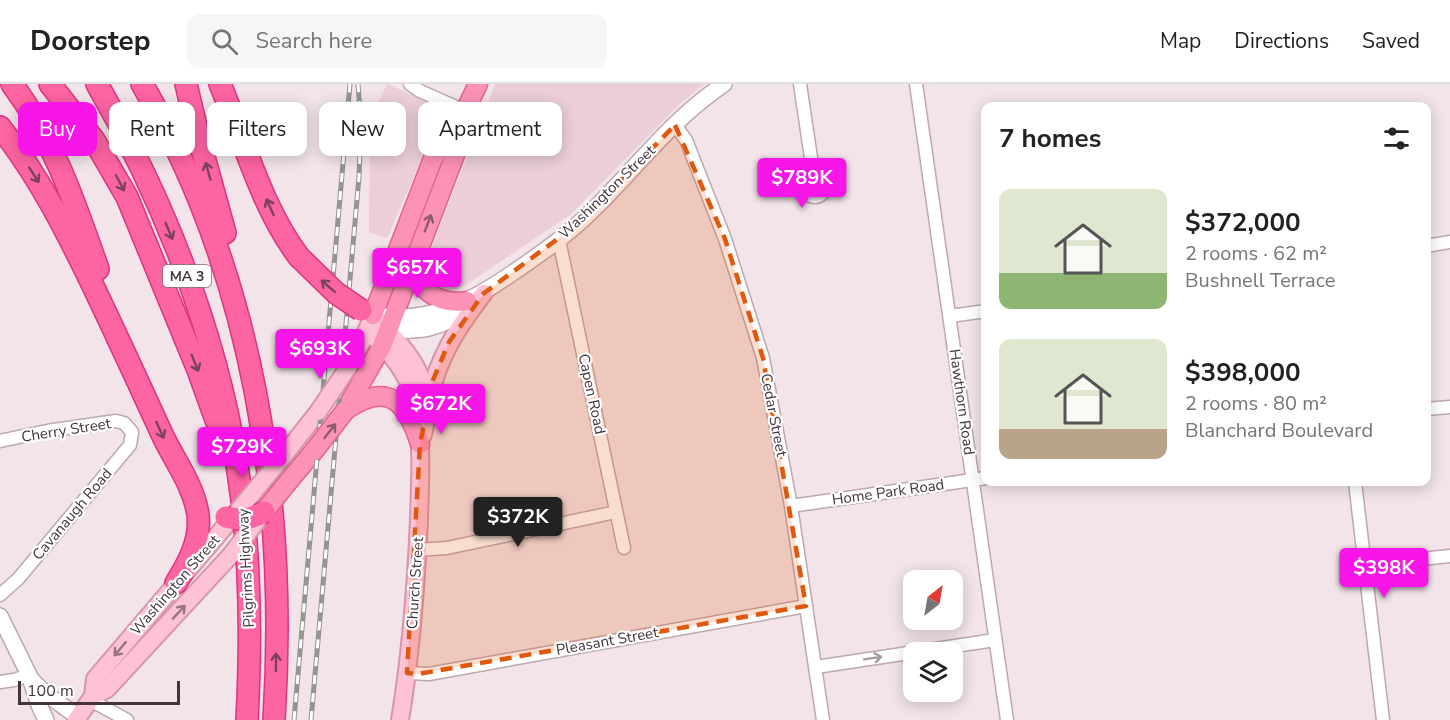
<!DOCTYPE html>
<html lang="en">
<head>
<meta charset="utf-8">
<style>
	body { margin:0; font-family:"Nunito Sans",sans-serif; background:#f6f6f6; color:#222; height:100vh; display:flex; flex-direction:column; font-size:22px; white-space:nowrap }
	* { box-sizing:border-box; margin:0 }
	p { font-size:20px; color:#767676 }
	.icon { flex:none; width:33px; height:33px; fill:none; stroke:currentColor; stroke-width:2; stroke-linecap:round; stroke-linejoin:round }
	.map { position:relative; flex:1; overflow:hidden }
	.panel { position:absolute; left:981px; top:18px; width:450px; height:384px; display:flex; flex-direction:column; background:#fff; border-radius:12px; box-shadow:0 3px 15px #0003 }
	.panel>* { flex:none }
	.banner { position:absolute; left:18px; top:18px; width:570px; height:54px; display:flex; gap:12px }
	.needle { width:39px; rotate:31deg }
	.tools { position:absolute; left:903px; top:486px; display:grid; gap:12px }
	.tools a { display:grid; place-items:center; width:60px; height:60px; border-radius:12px; background:#fff; box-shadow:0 3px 15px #0003; font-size:30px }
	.scale { position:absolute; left:18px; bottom:15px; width:162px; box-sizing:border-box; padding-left:6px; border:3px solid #44343c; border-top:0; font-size:16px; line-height:21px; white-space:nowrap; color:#44343c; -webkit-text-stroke:4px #fff; paint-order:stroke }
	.price { position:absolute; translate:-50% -51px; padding:0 14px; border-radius:6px; background:#f815e7; color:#fff; font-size:20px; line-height:39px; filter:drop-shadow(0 2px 3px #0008) }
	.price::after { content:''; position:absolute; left:50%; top:36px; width:18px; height:14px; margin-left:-9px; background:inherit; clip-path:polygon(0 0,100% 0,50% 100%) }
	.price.active { background:#222; color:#fff }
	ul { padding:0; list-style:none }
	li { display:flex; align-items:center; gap:18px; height:150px; padding:0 18px }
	li span { display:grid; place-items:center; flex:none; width:168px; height:120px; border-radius:12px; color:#555 }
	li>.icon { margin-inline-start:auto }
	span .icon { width:72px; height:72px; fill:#fffc; stroke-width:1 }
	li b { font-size:26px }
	h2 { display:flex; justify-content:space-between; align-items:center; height:72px; padding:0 18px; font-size:26px }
	.tag { padding:0 21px; border-radius:12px; background:#fff; box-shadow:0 3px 15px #0003; font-size:21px; line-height:54px }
	.tag.active { background:#f815e7; color:#fff }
	header { display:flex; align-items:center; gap:36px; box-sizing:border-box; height:84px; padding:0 30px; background:#fff; border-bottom:2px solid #e0e0e0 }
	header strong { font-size:28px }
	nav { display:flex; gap:33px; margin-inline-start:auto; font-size:21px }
	.search { width:420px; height:54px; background:#f6f6f6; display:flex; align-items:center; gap:15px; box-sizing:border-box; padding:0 21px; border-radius:12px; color:#767676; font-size:22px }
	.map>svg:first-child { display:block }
</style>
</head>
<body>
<header>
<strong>Doorstep</strong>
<div class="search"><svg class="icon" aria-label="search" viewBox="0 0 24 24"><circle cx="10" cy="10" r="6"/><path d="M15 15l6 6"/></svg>Search here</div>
<nav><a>Map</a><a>Directions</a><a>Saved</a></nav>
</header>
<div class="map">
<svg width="1450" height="636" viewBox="0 0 1450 636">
	<rect width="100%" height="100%" fill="#f2e4e9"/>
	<g fill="#ebced8">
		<polygon points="387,0 429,19 439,35 387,154 369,148 370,36"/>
		<polygon points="495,0 704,0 679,21 570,131 467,200 456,206 446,207 431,198 425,188 425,181"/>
	</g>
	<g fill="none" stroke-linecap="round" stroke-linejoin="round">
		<g stroke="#bda7b0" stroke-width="15">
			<g id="minor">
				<polyline points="410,0 420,7 465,27"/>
				<polyline points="800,0 814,94"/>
				<polyline points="916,0 1007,636"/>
				<polyline points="675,41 686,56 725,155 763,274 791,422 823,636"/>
				<circle cx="815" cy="104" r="9"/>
				<polyline points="559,156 624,464"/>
				<polyline points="1426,162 1450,158"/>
				<polyline points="950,232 986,227"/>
				<polyline points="1426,325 1450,323"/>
				<polyline points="0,357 47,347 116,337 124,339 132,348 130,361 18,495 0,511"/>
				<polyline points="1355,398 1383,636"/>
				<polyline points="791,422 986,394"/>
				<polyline points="417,466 447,464 616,428"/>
				<polyline points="1365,481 1450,472"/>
				<polyline points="816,583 995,556"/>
				<polyline points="407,589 429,590 806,522"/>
				<polyline points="0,598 14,596 29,591"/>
				<polyline points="90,616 127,636"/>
			</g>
		</g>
		<g stroke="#bda7b0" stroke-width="18">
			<g id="tertiary">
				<path d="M 384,232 C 431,238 474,216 511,190 C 539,171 568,151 593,126 C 636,84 673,34 724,0"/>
				<path d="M 382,246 C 419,248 441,247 471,221"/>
				<polyline points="0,532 29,591 39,621 46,636"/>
				<polyline points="32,596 45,609 78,633"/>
			</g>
		</g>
		<g stroke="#d596ab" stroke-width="20">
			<g id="secondary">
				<path d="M 367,246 C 381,261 398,276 407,296 C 425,338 420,391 419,436 C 416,503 411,570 400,636"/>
				<path d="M 349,282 L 363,255 L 373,231 C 408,268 437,295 423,351"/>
				<path d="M 429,317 C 437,274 458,243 484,209"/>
				<polyline points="285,370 318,328"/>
				<polyline points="93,612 95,595 227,440"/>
				<polyline points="76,636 93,612 107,605 230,472"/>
			</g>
		</g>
		<g stroke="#e26292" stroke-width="21">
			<g id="primary">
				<path d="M 416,172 C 413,205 436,221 467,217"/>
				<polyline points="373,231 432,77 452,39 465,27 478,0"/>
				<path d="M 346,326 C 389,296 407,319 420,360"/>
				<polyline points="345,327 382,262 463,50 465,27"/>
				<polyline points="288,398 314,367"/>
			</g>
		</g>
		<g stroke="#dc347e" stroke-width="24">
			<g id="motorway">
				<path d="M 12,0 C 54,56 75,120 98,185"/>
				<polyline points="50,0 94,56 127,113 198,286 216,336"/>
				<path d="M 97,0 C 169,125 223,266 241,409 C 251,485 251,560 247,636"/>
				<path d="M 142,0 C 254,191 288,417 274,636"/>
				<polyline points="186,0 198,51 225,149"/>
				<path d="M 220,0 C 244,57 262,124 299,173"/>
				<path d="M 0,43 C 39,92 67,148 94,204 C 117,252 139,300 161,348 C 173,375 194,401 198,431 C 201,456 189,478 176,499"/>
			</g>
		</g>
		<use href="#minor" stroke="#fff" stroke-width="12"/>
		<use href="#tertiary" stroke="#fff" stroke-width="15"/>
		<use href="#secondary" stroke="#fec2d5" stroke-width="16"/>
		<use href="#primary" stroke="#fd92b8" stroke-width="18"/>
		<use href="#motorway" stroke="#fd64a2" stroke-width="21"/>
		<g stroke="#949494" stroke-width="5">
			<g id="rail">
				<polyline points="294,636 350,0"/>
				<polyline points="311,636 359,93 361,39 358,0"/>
			</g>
		</g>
		<use href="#rail" stroke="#fff" stroke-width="3" stroke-dasharray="9" stroke-linecap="butt"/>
		<g stroke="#d596ab" stroke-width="20" stroke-linecap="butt">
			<g id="secondary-bridge">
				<polyline points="318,328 349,282"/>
				<polyline points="227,440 285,370"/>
				<polyline points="230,472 264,428"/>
			</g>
		</g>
		<g stroke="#e26292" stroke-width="21" stroke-linecap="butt">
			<g id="primary-bridge">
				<polyline points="314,367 345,327"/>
				<polyline points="264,428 288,398"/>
			</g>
		</g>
		<g stroke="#dc347e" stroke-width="24" stroke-linecap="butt">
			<g id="motorway-bridge">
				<polyline points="299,173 336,209 361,226"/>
				<path d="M 226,433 C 241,437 251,435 264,428"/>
			</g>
		</g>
		<use href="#secondary-bridge" stroke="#fec2d5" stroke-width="16"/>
		<use href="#primary-bridge" stroke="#fd92b8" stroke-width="18"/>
		<use href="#motorway-bridge" stroke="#fd64a2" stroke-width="21"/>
	</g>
	<defs><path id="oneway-shaft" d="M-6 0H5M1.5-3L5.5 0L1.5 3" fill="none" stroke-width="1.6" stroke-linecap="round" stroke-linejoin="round" transform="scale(1.5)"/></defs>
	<g stroke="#7c425b">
		<use href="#oneway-shaft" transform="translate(208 87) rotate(-106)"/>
		<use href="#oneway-shaft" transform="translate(34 91) rotate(57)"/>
		<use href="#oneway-shaft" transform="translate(120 99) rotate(62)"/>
		<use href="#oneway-shaft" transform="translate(270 123) rotate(-114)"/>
		<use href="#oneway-shaft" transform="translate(169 147) rotate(67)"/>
		<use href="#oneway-shaft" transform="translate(328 202) rotate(-139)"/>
		<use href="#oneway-shaft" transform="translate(195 279) rotate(68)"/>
		<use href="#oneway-shaft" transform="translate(160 346) rotate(65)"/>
		<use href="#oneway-shaft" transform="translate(276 578) rotate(-89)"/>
	</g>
	<g stroke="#8e5a6e">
		<use href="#oneway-shaft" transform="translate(428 139) rotate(-69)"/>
		<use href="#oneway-shaft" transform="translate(330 347) rotate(-52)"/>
	</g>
	<g stroke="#987481">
		<use href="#oneway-shaft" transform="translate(179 528) rotate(-47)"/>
		<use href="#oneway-shaft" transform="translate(120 565) rotate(130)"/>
	</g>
	<use stroke="#a29a9e" href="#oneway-shaft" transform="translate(873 574) rotate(-9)"/>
	<path fill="#e0570e" fill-opacity="0.2" stroke="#e0570e" stroke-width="4.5" stroke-dasharray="12 8" stroke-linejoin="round" d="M 675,41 L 725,155 L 763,274 L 806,522 L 418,590 L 407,589 L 420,360 L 433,296 L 449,258 L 484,209 L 578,140 Z"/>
	<g text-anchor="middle" stroke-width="4.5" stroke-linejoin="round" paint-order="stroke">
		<rect fill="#fff" stroke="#7c7176" stroke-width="1.5" x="163" y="181" width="48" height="22" rx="4.5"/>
		<g font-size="14" font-weight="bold" fill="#44343c">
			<text x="187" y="197">MA 3</text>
		</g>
		<g font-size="15" fill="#44343c" stroke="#fff">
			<text transform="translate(607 108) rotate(-44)" y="5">Washington Street</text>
			<text transform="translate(592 310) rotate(78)" y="5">Capen Road</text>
			<text transform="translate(962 318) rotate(82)" y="5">Hawthorn Road</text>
			<text transform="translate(774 331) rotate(79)" y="5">Cedar Street</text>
			<text transform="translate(66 346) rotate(-9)" y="5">Cherry Street</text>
			<text transform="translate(888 408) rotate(-8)" y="5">Home Park Road</text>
			<text transform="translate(72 430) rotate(-50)" y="5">Cavanaugh Road</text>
			<text transform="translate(246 484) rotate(-93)" y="5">Pilgrims Highway</text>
			<text transform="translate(415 499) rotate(-86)" y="5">Church Street</text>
			<text transform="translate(175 501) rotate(-49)" y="5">Washington Street</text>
			<text transform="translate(607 557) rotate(-10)" y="5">Pleasant Street</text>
		</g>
	</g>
</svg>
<div class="tools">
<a><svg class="needle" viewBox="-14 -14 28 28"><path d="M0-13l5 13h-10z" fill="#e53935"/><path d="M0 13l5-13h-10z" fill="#767676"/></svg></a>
<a><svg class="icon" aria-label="layers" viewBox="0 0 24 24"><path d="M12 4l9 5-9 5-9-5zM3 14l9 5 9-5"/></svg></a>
</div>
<div class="scale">100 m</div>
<b class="price" style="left:802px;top:125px">$789K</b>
<b class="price" style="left:417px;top:215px">$657K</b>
<b class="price" style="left:320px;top:296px">$693K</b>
<b class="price" style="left:441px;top:351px">$672K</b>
<b class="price" style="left:242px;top:394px">$729K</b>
<b class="price active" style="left:518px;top:464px">$372K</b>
<b class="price" style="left:1384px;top:515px">$398K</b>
<div class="banner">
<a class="tag active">Buy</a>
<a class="tag">Rent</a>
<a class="tag">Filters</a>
<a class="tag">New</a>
<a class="tag">Apartment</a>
</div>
<section class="panel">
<h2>7 homes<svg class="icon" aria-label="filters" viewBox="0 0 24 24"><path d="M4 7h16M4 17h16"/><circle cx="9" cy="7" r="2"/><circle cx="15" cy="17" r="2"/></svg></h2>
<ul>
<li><span style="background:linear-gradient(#dfe7d0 70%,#8fb573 0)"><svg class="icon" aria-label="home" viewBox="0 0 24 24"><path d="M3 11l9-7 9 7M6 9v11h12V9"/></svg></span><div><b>$372,000</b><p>2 rooms · 62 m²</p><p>Bushnell Terrace</p></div></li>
<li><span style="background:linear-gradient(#dfe7d0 75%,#b9a48a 0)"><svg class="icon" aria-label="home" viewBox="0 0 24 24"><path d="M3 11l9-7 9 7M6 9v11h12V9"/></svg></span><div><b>$398,000</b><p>2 rooms · 80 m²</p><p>Blanchard Boulevard</p></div></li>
</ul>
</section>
</div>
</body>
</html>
